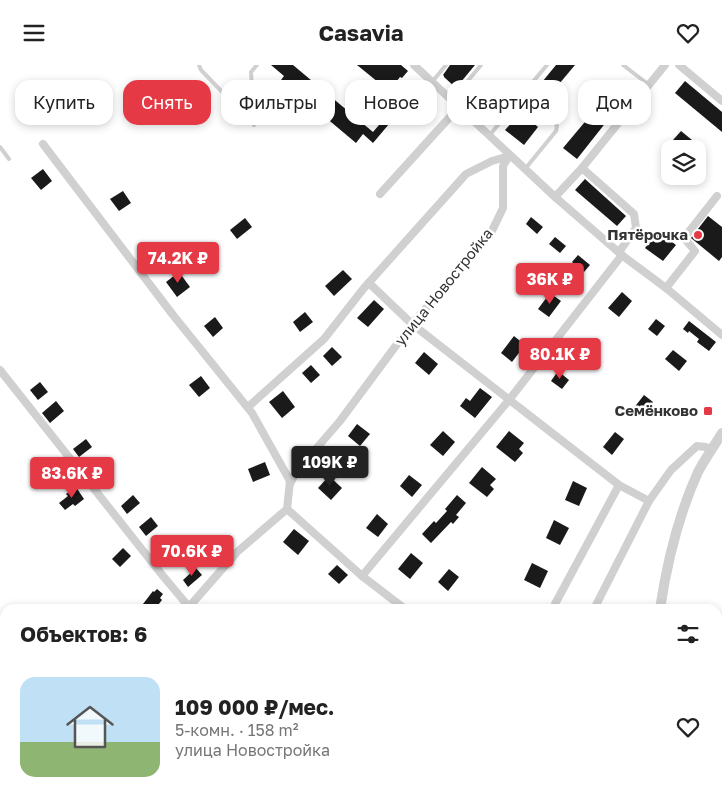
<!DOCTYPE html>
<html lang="ru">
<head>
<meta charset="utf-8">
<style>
	body { margin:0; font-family:"Golos Text",sans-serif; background:#f6f6f6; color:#222; height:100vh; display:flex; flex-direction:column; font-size:19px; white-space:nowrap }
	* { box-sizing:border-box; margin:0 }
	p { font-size:16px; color:#767676 }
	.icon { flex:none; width:28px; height:28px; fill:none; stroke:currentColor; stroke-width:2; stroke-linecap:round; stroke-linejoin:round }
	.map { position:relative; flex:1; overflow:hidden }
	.side { position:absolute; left:0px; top:539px; width:722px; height:196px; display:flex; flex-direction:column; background:#fff; border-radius:15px 15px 0 0; box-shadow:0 2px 8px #0003 }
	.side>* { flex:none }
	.top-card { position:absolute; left:15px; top:15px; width:692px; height:45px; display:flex; gap:10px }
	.buttons { position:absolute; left:661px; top:75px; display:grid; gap:10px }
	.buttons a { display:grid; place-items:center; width:45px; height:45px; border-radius:10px; background:#fff; box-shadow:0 2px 8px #0003; font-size:25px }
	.price { position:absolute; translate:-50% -42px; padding:0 11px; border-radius:5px; background:#e63946; color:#fff; font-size:16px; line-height:32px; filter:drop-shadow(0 1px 2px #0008) }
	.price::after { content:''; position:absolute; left:50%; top:30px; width:15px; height:11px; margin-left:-8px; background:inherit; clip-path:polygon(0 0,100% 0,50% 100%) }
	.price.on { background:#222; color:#fff }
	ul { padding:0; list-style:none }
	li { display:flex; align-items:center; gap:15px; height:125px; padding:0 20px }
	li span { display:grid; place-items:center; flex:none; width:140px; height:100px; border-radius:15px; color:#555 }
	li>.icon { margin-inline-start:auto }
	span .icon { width:60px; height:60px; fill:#fffc; stroke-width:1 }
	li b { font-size:21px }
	h2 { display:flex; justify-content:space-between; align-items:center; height:60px; padding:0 20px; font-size:21px }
	.chip { padding:0 18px; border-radius:15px; background:#fff; box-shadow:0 2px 8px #0003; font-size:18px; line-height:45px }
	.chip.on { background:#e63946; color:#fff }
	header { display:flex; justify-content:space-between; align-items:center; height:65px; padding:0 20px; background:#fff; font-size:22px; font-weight:700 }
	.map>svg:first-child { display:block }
</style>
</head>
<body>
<header><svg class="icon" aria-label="menu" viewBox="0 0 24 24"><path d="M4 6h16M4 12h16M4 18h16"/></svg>Casavia<svg class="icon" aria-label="heart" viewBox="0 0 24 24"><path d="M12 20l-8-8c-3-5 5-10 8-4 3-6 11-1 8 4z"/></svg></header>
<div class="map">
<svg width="722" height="734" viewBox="0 0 722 734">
	<defs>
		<pattern id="grass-dots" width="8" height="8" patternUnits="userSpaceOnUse" patternTransform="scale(1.25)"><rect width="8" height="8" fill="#e6ecdf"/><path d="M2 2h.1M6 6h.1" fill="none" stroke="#c6cbc0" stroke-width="1.8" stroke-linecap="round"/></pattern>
	</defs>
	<rect width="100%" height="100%" fill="#fff"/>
	<polygon fill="url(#grass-dots)" points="0,601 5,601 5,730 53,730 51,734 0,734"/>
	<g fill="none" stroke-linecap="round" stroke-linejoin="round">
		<g stroke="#cfe2ee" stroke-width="14">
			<polyline points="718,638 722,634"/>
			<polyline points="718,649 722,654"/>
			<polyline points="722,701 719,711 722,717"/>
		</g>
	</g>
	<g fill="#1a1a1a">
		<polygon points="271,0 293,0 373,67 417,15 422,20 373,78 363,69 356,78 281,15 284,11"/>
		<polygon points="357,0 401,0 408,6 402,13 400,12 389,26"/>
		<polygon points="450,0 475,0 456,23 444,12 444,11 443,10"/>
		<polygon points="556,0 575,0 549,31 538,22"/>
		<polygon points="685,16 722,47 722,67 675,28"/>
		<polygon points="610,27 622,37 577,94 563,83"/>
		<polygon points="521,47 538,62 524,80 505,65"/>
		<polygon points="681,66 703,84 683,84 673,75"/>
		<polygon points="43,104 52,116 41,125 31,113"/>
		<polygon points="585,114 626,151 617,161 575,125"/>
		<polygon points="123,126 131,138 119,146 110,134"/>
		<polygon points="708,151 722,162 722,192 719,196 691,173"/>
		<polygon points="531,152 543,162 537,169 526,159"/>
		<polygon points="245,153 252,162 237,174 230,165"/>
		<polygon points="658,166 676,180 663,196 645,183"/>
		<polygon points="555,172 566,181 560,188 549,179"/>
		<polygon points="578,190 590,200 584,207 572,197"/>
		<polygon points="343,205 352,214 334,231 325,221"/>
		<polygon points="179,207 190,222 177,232 166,217"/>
		<polygon points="622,227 632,236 619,252 608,243"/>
		<polygon points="550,228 561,236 549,252 538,244"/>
		<polygon points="374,235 384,244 368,262 357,253"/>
		<polygon points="305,247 313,257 300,267 293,257"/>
		<polygon points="215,252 223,263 213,272 204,261"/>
		<polygon points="656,254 665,261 657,271 648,264"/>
		<polygon points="689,256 716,277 709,286 697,277 699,274 689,266 688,268 683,264"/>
		<polygon points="514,271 525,280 512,297 501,288"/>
		<polygon points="582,277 593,286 579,302 568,293"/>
		<polygon points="332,282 342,292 332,301 323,291"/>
		<polygon points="673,285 687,296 679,306 665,294"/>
		<polygon points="424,287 438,299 429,310 415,298"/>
		<polygon points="311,300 320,310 311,318 302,308"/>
		<polygon points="558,306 569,315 562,324 551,316"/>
		<polygon points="201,311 210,323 199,332 189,320"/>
		<polygon points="40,317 48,327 38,335 30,325"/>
		<polygon points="480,323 492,332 475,353 460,341 466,333 470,336"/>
		<polygon points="283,326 295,342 282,353 269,337"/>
		<polygon points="644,330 653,337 642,351 633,344"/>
		<polygon points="56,336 64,346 50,358 42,348"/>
		<polygon points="357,359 370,369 360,381 348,371"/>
		<polygon points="443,366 455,377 443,391 430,380"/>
		<polygon points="509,366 524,378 519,384 523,388 515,397 496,382"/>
		<polygon points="615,367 624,374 612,390 603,382"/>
		<polygon points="86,374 92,382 79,392 73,384"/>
		<polygon points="265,397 270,410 253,417 248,404"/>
		<polygon points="482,402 496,414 490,420 494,424 487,432 469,418"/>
		<polygon points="409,410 422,420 412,432 400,421"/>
		<polygon points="329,411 342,423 331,435 318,423"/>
		<polygon points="573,416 587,423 579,441 565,435"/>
		<polygon points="76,422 84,434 75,441 73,439 65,445 59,438 68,431 66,429"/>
		<polygon points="133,430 140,438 127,449 121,441"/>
		<polygon points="457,430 466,438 456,450 459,452 453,459 451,457 431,478 422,469 434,456 436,458 447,446 445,444"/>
		<polygon points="377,449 388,459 378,472 366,463"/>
		<polygon points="151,452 158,461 146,471 139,462"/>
		<polygon points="554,455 569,463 560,480 546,473"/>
		<polygon points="294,464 309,476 298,490 283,477"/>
		<polygon points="178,478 184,485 170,497 163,490"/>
		<polygon points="123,483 131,491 120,502 112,494"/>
		<polygon points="411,488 423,498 410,514 398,504"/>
		<polygon points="532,498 548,506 540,523 524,515"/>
		<polygon points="337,500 348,510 339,519 328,509"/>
		<polygon points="196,503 202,510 188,522 183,515"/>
		<polygon points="449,504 459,512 448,526 438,517"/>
		<polygon points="157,524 163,529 160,533 162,535 155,544 150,544 143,539 153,526 154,527"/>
	</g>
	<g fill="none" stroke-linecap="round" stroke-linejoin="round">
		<g stroke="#d0d0d0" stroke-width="4">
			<polyline points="199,0 201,5 254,60 251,7 257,0"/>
			<polyline points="623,0 649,20"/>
			<polyline points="432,17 446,0"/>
			<polyline points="452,35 481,0"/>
			<polyline points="489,71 527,24"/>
			<polyline points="0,82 9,94"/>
			<polyline points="525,104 556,66 557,61 554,57 528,33 527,24 547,0"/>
		</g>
		<g stroke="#d0d0d0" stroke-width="8">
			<polyline points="414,0 555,132 623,191 666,223 722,270"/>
			<polyline points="679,0 722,36"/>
			<polyline points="43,79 173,250 252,348 290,416 287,444 237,487 189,542 191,544"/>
			<polyline points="582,103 634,149 636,163 619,187"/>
			<polyline points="380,129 458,43"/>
			<polyline points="555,132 582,103 665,0"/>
			<polyline points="369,218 412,259 543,361 619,420 649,436"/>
			<polyline points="666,223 695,186 684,173 717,131"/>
			<polyline points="0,305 163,511 189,542 188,544"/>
			<polyline points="248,342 324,274 364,223 466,109 492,96 509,91"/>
			<polyline points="290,419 296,407 340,356 412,259 490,170 503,143 503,101 509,91"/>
			<polyline points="287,444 362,511 405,544"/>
			<polyline points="362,511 509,335 622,190"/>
			<polyline points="554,544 555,539 619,420"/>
			<polyline points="594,544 649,436 671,405 697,381 706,382 711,385"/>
			<polyline points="409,730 414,734"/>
			<polyline points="66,734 69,730"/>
			<polyline points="454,734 455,730"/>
		</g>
		<g stroke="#d0d0d0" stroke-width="10">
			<path d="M 660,544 C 667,497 678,451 698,407 C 705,394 714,381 722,368"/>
			<polyline points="634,734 635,730"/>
		</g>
	</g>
	<g fill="#e63946" stroke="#fff" stroke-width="2">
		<circle cx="698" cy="170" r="5"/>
		<rect x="703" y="341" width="10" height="10" rx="2.5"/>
	</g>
	<g text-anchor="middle" stroke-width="5" stroke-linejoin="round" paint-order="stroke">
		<g font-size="15" font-weight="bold" fill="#333" stroke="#fff" text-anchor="end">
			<text x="688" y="175">Пятёрочка</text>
			<text x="698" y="351">Семёнково</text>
		</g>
		<g font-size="15" fill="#333" stroke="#fff">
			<text transform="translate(444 222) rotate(-51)" y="5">улица Новостройка</text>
		</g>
	</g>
</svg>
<div class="buttons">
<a><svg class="icon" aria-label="layers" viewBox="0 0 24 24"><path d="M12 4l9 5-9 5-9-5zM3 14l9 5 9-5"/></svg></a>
</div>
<b class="price" style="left:178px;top:219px">74.2K ₽</b>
<b class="price" style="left:550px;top:240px">36K ₽</b>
<b class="price" style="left:560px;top:315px">80.1K ₽</b>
<b class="price on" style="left:330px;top:423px">109K ₽</b>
<b class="price" style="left:72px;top:434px">83.6K ₽</b>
<b class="price" style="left:192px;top:512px">70.6K ₽</b>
<div class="top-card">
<a class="chip">Купить</a>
<a class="chip on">Снять</a>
<a class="chip">Фильтры</a>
<a class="chip">Новое</a>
<a class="chip">Квартира</a>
<a class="chip">Дом</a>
</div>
<section class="side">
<h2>Объектов: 6<svg class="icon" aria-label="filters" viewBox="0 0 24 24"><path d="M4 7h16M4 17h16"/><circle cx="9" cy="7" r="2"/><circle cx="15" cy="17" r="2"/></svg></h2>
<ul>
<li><span style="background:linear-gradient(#bfe0f5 65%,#8fb573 0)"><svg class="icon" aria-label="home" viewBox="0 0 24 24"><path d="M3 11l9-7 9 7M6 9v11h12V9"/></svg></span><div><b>109 000 ₽/мес.</b><p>5-комн. · 158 m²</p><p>улица Новостройка</p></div><svg class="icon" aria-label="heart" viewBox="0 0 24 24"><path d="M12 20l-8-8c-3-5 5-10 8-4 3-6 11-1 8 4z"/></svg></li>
</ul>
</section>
</div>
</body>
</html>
